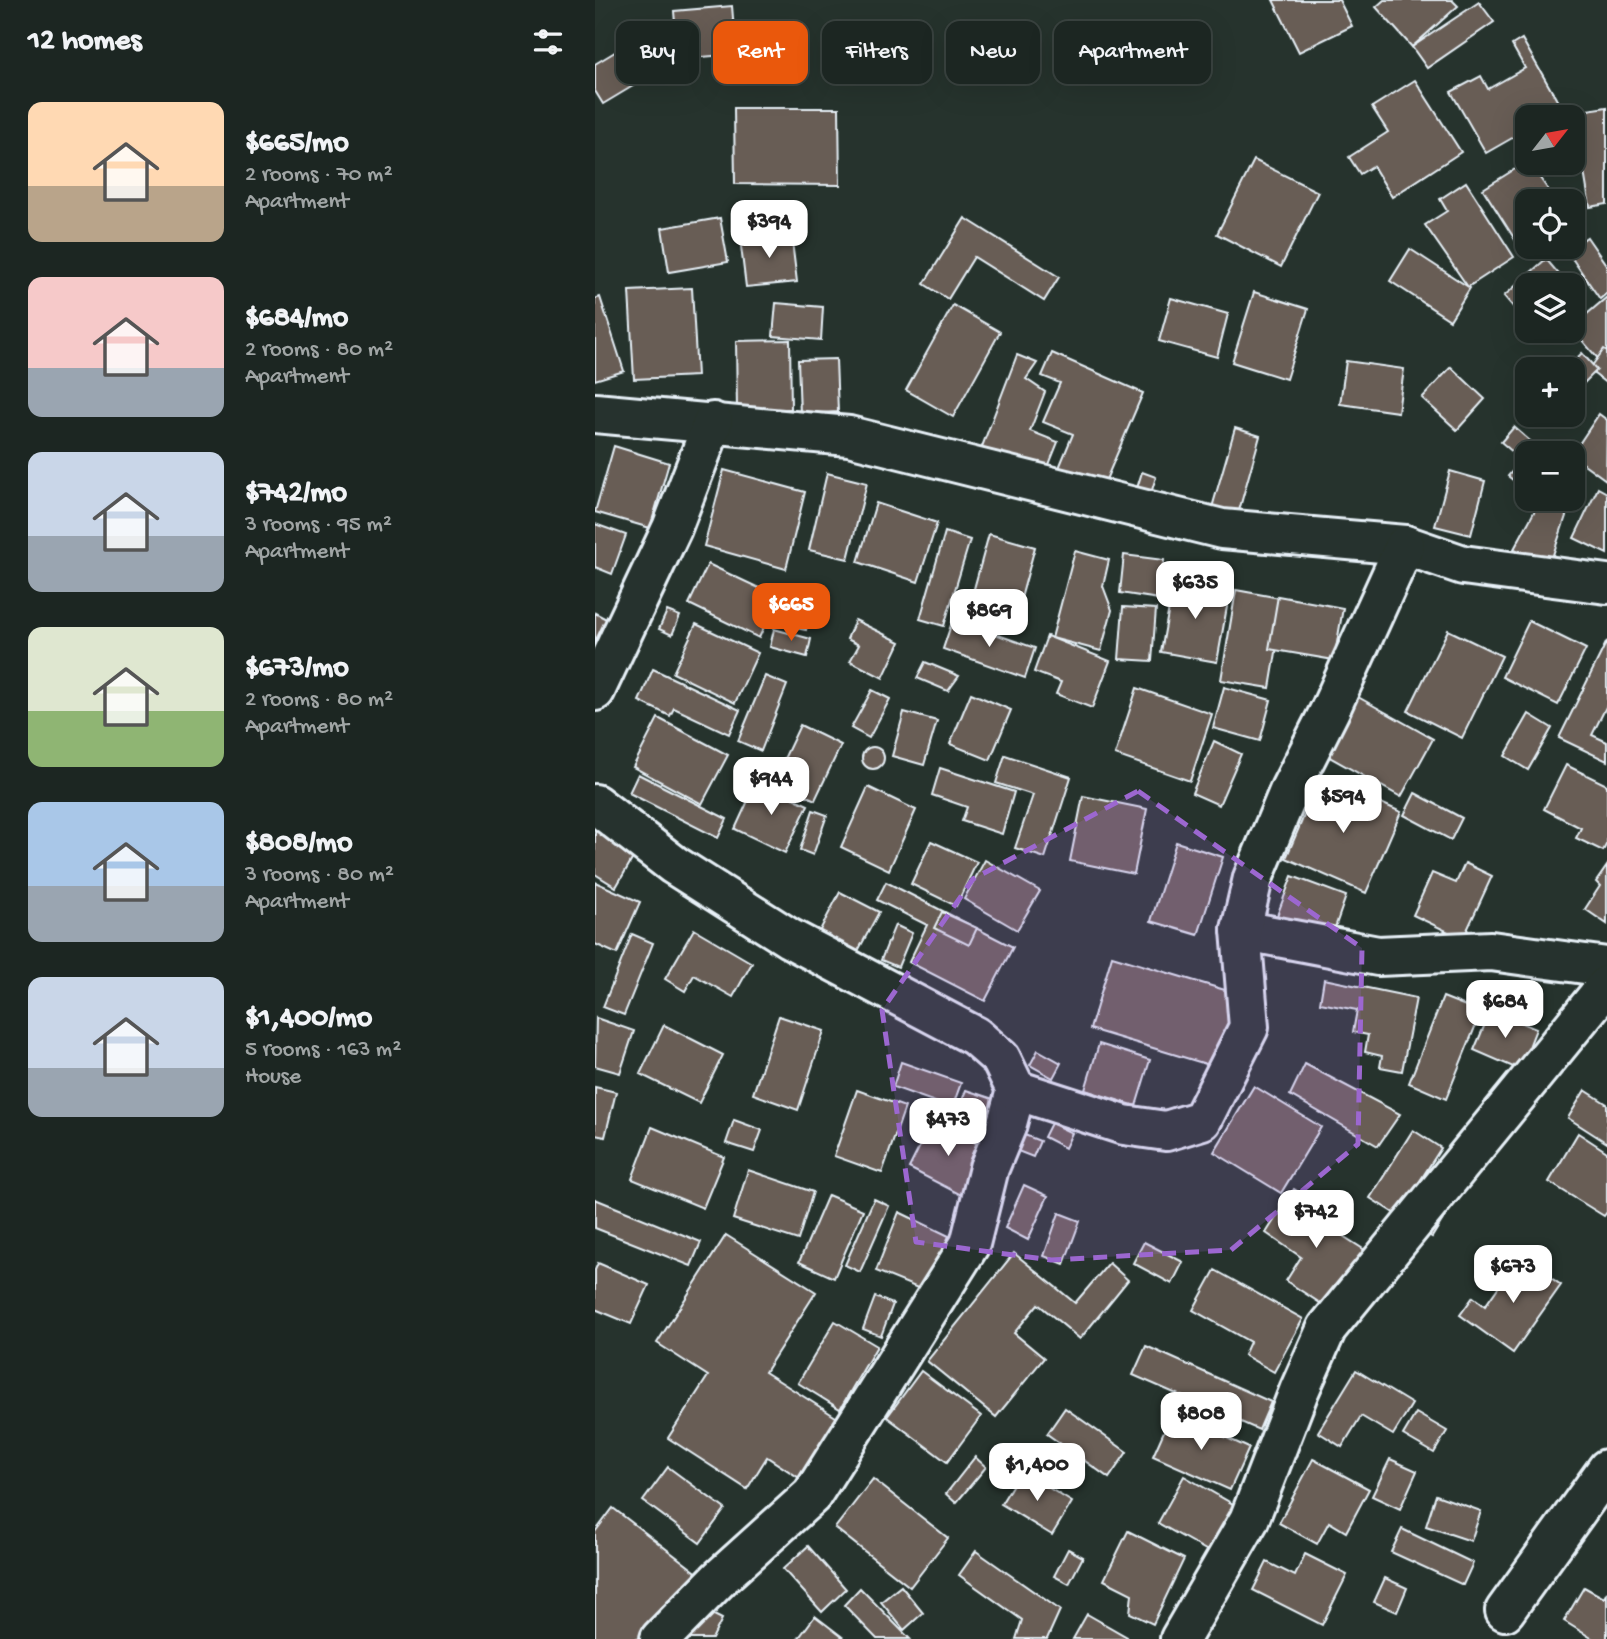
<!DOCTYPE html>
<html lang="en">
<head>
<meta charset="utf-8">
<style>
	body { margin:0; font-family:"Gochi Hand",sans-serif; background:#252e2a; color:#f1f3f6; height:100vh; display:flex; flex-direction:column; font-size:26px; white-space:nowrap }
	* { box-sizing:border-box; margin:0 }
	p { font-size:23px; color:#a0a5a5 }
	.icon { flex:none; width:38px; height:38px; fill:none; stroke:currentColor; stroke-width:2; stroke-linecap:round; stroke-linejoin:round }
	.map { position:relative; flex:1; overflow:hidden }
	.details { display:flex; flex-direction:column; background:#1c2622; width:595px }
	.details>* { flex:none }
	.guide { position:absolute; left:21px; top:21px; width:665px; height:63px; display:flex; gap:14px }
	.needle { width:46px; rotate:59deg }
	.controls { position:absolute; left:920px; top:105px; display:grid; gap:14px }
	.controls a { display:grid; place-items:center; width:70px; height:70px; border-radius:14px; background:#1c2622; box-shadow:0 7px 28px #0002,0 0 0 2px #3a4340; font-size:35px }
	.price { position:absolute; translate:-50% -60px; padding:0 16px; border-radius:14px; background:#fff; color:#222; font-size:23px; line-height:46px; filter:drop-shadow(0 2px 4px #0008) }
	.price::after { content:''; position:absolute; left:50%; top:42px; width:21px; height:16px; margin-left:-10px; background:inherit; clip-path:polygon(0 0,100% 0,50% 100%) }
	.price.on { background:#ea580c; color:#fff }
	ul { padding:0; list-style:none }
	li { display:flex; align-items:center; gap:21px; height:175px; padding:0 28px }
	li span { display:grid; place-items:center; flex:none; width:196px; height:140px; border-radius:14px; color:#555 }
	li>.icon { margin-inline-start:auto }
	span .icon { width:84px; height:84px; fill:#fffc; stroke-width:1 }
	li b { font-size:30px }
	h2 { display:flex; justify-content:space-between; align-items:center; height:84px; padding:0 28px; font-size:30px }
	.pill { padding:0 24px; border-radius:14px; background:#1c2622; box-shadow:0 7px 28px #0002,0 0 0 2px #3a4340; font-size:24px; line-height:63px }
	.pill.on { background:#ea580c; color:#fff }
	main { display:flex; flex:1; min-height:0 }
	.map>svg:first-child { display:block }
</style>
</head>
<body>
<main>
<section class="details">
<h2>12 homes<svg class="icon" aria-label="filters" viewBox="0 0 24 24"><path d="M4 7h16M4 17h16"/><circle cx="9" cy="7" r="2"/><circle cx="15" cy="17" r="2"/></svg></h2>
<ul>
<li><span style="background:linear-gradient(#ffd9b3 60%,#b9a48a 0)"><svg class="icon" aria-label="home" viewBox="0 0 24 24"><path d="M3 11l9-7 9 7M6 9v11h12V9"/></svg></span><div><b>$665/mo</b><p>2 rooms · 70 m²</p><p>Apartment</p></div></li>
<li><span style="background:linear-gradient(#f6c9c9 65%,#9aa5b1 0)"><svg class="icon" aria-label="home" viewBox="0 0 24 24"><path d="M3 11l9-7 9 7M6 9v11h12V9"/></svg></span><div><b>$684/mo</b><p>2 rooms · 80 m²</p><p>Apartment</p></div></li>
<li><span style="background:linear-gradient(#c9d6e8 60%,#9aa5b1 0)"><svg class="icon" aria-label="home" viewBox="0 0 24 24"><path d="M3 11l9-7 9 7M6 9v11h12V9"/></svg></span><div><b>$742/mo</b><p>3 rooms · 95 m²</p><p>Apartment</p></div></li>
<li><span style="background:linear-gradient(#dfe7d0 60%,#8fb573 0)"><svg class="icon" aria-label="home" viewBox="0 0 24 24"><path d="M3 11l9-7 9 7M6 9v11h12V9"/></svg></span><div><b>$673/mo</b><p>2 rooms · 80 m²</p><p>Apartment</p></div></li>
<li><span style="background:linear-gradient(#a9c7e8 60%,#9aa5b1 0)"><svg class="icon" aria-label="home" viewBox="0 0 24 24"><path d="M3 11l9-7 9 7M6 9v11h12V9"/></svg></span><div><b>$808/mo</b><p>3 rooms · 80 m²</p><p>Apartment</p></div></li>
<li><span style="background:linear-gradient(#c9d6e8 65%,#9aa5b1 0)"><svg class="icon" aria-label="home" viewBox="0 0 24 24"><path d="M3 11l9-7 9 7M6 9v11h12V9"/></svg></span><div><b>$1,400/mo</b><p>5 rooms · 163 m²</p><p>House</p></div></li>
</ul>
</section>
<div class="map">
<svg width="1012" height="1639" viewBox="0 0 1012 1639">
	<rect width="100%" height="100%" fill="#26332d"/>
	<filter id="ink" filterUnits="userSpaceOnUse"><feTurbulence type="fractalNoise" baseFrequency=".0143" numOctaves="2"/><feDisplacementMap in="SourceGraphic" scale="14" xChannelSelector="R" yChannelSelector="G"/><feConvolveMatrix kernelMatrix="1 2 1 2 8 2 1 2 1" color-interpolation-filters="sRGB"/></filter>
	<g filter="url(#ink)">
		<g fill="#685d55" stroke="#e8f1f8" stroke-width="2">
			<polygon points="678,0 744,0 757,26 704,52"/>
			<polygon points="789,0 857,0 863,6 817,47 781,7"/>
			<polygon points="884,2 899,22 832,68 817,47"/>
			<polygon points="137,6 141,54 83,59 79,11"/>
			<polygon points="58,29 78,62 8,104 0,91 0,64"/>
			<polygon points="927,39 967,109 953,117 933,117 933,129 891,153 856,92 886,76 893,89 930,68 917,45"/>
			<polygon points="820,80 866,152 797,197 778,166 765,174 754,157 793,132 777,107"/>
			<polygon points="1012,107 1012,204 995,207 979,112"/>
			<polygon points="139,108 244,108 245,185 140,184"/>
			<polygon points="659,160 723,192 686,267 622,234"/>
			<polygon points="933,161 961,201 933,201 933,244 926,249 888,189"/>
			<polygon points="871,182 919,257 873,287 830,225 852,211 845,199"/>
			<polygon points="125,218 133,262 74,272 67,228"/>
			<polygon points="370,218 464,277 449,301 379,257 353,299 329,284"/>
			<polygon points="196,233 202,282 151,287 145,238"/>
			<polygon points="992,237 1012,266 1012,293 1005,299 972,251"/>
			<polygon points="815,249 875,288 855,320 795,281"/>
			<polygon points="951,259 973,285 933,285 933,324 909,296"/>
			<polygon points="97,288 102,376 39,379 34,291"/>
			<polygon points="659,292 713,309 691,379 637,362"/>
			<polygon points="5,297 29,371 0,380 0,299"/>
			<polygon points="1012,297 1012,369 978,330 978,326"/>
			<polygon points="576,298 633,314 622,357 564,341"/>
			<polygon points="181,303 228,307 226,340 178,336"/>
			<polygon points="358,305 405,332 358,417 311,390"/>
			<polygon points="195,340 196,409 142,409 141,341"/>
			<polygon points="1009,349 1012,351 1012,384 994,370"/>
			<polygon points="457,353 548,393 505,494 461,475 478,434 448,422 465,383 447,376"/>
			<polygon points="987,353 1002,370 978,394 978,369 971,369"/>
			<polygon points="422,355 442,363 431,379 450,392 435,431 463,442 449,477 385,452"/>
			<polygon points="241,359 243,412 205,414 203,360"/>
			<polygon points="751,361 809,369 803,412 745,404"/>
			<polygon points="856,367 890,399 862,430 827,398"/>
			<polygon points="1004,414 1012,420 1011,480 978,456 978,453"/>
			<polygon points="919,427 949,453 933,453 933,492 913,476 927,460 906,442"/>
			<polygon points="640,428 665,436 640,525 614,518"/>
			<polygon points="19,446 74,463 55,528 0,512"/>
			<polygon points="129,470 210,492 191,569 109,546"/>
			<polygon points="855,471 890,481 876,535 840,526"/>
			<polygon points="547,472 561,477 553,503 539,498"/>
			<polygon points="232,473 272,483 253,559 214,550"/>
			<polygon points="1003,488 1012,493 1012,554 979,538"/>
			<polygon points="946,499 953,499 973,510 956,561 919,549"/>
			<polygon points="281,503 342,523 323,582 263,562"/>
			<polygon points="0,524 31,535 17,574 0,567"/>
			<polygon points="350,532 375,540 349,626 325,619"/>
			<polygon points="394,534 440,547 420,620 374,607"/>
			<polygon points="480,551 514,560 508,586 517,610 506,651 457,638"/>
			<polygon points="529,555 569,560 564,599 525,593"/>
			<polygon points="113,564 183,597 164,638 94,604"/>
			<polygon points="579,580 635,590 622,662 566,652"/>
			<polygon points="641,590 690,599 675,688 626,680"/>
			<polygon points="683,596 748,608 739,660 674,649"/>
			<polygon points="196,599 217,604 211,630 190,626"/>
			<polygon points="528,607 561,609 557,661 524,659"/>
			<polygon points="72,611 85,616 77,635 64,629"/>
			<polygon points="0,613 23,625 0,659"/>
			<polygon points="358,619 440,648 430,678 348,649"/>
			<polygon points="260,620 305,642 288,678 255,661 264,645 252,639"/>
			<polygon points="934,621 991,649 963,705 907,677"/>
			<polygon points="101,624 163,653 140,703 78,673"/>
			<polygon points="179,629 216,639 212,657 175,647"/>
			<polygon points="853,630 907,656 867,738 813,711"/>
			<polygon points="452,636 515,661 497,708 461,694 466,682 439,672"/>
			<polygon points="1012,641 1012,705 997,735 1012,742 1012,761 964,738"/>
			<polygon points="330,662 364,676 353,691 322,678"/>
			<polygon points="58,669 145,710 134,734 79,708 75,716 44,701"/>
			<polygon points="170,676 192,685 166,751 143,741"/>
			<polygon points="629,687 676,700 665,741 618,728"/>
			<polygon points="542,688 617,714 595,781 520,755"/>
			<polygon points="277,690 295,699 274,738 256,728"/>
			<polygon points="376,693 416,710 395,760 355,744"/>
			<polygon points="763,697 838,739 806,797 731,755"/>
			<polygon points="309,712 342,721 329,765 297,756"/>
			<polygon points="934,714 957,728 933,770 910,756"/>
			<polygon points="63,718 133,755 107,804 38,767"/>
			<polygon points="205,725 246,745 220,800 179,780"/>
			<polygon points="619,741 646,754 624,805 597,793"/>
			<circle cx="278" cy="758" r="11"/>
			<polygon points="410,755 476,777 450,858 420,848 438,795 401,783"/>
			<polygon points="971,765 1012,785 1012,843 1008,851 981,838 986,828 949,809"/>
			<polygon points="345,768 419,792 407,834 367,821 372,807 337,795"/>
			<polygon points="43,774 132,819 123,838 34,793"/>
			<polygon points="726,776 806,812 771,893 691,858"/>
			<polygon points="162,781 213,805 190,853 140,829"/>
			<polygon points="273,787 321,810 294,870 246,847"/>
			<polygon points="820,793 867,818 856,840 809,815"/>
			<polygon points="488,796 552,809 539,874 475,861"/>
			<polygon points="218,810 232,815 218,855 205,850"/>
			<polygon points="0,825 42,851 21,887 0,874"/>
			<polygon points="336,841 382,862 361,906 316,884"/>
			<polygon points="581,842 628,857 603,935 556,921"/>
			<polygon points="390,860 445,891 422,930 369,899"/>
			<polygon points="870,863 897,876 868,939 818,915 837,873 861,883"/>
			<polygon points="1012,866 1012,924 990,909 1005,886 1001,882"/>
			<polygon points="697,876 751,896 735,942 680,921"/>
			<polygon points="0,882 45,902 22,954 0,944"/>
			<polygon points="291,882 418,947 390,1001 314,962 332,925 282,900"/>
			<polygon points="245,892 284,912 262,953 224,932"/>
			<polygon points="347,912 382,928 374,945 339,928"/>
			<polygon points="300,925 317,933 303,967 286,960"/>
			<polygon points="99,929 157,963 138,997 99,975 90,991 70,979"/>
			<polygon points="37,934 58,943 29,1015 8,1007"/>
			<polygon points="517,956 643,994 621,1067 495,1029"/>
			<polygon points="729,979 821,998 807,1071 785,1067 787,1056 770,1052 773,1035 758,1032 762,1010 725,1003"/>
			<polygon points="848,997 886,1012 851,1099 814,1083"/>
			<polygon points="896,1010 941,1029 925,1070 879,1050"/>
			<polygon points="184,1016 229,1031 203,1110 158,1094"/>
			<polygon points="1,1018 39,1031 25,1073 0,1066"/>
			<polygon points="69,1025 128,1055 104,1103 45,1074"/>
			<polygon points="504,1044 555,1060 541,1106 490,1090"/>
			<polygon points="443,1050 466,1063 458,1078 435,1065"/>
			<polygon points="306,1062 366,1083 357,1108 298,1087"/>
			<polygon points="710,1064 805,1114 783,1146 695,1095"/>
			<polygon points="659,1086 726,1127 686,1193 619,1152"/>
			<polygon points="0,1087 21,1092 10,1137 0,1135"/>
			<polygon points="262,1090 310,1107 287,1173 239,1156"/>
			<polygon points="371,1090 407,1102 400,1123 363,1111"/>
			<polygon points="990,1090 1012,1104 1012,1143 973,1118"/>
			<polygon points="139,1120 167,1130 159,1152 131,1143"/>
			<polygon points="338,1120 392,1149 368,1196 314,1168"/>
			<polygon points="456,1123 477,1133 470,1148 449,1137"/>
			<polygon points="57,1127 129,1157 108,1208 37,1179"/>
			<polygon points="818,1130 846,1148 816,1195 850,1216 837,1237 775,1198"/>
			<polygon points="422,1132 445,1141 438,1157 415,1148"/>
			<polygon points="983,1133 1012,1152 1012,1212 1009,1216 954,1182"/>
			<polygon points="153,1170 218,1192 203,1240 138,1219"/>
			<polygon points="429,1185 453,1196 433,1240 410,1228"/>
			<polygon points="699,1189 736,1212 729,1224 773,1252 736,1310 691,1281 706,1257 671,1233"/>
			<polygon points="233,1195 268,1210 239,1278 204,1262"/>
			<polygon points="0,1199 106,1242 96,1266 0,1228"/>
			<polygon points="279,1199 294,1206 265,1272 250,1265"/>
			<polygon points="304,1212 354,1236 330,1291 281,1271"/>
			<polygon points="464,1213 485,1221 469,1264 449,1256"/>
			<polygon points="131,1235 221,1292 170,1372 244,1419 206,1479 172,1457 152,1489 73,1438 113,1376 62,1343"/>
			<polygon points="549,1242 588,1262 577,1284 538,1263"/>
			<polygon points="419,1253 480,1303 514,1263 533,1280 485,1339 443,1304 419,1333 449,1358 401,1417 332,1361"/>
			<polygon points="925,1256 966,1285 918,1353 865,1315 878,1297 890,1306"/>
			<polygon points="3,1263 54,1285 36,1324 0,1309 0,1270"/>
			<polygon points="620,1270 708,1319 679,1372 649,1355 655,1342 598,1310"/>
			<polygon points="280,1297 298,1304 286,1336 268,1329"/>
			<polygon points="240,1321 282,1346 245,1409 203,1383"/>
			<polygon points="551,1346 676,1402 664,1430 538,1375"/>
			<polygon points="761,1370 817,1404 798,1435 766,1416 747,1447 723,1432"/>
			<polygon points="326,1371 386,1416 352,1462 292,1417"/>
			<polygon points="470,1408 532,1452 514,1478 452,1434"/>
			<polygon points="577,1413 654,1448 635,1490 558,1456"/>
			<polygon points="821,1413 852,1431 839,1453 808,1435"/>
			<polygon points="380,1457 391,1467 361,1503 351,1494"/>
			<polygon points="718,1459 774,1489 751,1532 734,1522 722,1544 684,1523"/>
			<polygon points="795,1459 822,1471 805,1509 777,1496"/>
			<polygon points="73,1467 130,1509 105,1543 48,1501"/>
			<polygon points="426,1471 477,1502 457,1535 406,1504"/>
			<polygon points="589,1476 643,1507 618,1554 563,1523"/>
			<polygon points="278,1479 353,1538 315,1587 240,1528"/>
			<polygon points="841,1495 886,1511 876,1541 831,1526"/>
			<polygon points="18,1508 105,1575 56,1639 0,1639 0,1532"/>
			<polygon points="807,1529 878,1563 868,1585 796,1552"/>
			<polygon points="533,1531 589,1559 558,1624 535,1613 537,1594 509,1580"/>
			<polygon points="213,1546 251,1589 227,1612 188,1569"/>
			<polygon points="473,1549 488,1557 474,1584 459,1576"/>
			<polygon points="381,1551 465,1610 452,1639 421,1639 427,1620 364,1575"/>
			<polygon points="710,1554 752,1575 727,1625 658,1590 672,1562 700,1576"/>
			<polygon points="790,1578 812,1588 802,1612 779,1602"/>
			<polygon points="306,1586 328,1613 309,1630 286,1602"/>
			<polygon points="989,1587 1009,1598 1012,1592 1012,1639 998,1639 969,1621"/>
			<polygon points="265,1588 315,1639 282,1639 249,1605"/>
			<polygon points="109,1610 127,1619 117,1639 94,1639"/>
			<polygon points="492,1614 532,1637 531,1639 478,1639"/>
			<polygon points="220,1616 250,1639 203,1639"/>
		</g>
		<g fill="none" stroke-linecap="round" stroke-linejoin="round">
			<g stroke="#e8f1f8" stroke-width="44">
				<g id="minor">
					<polyline points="0,413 254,436 627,529 810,545 868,565 1012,584"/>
					<polyline points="0,691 77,528 118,422"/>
					<polyline points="0,804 79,865 194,938 380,1036 406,1059 421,1090 411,1127 394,1168 375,1244 217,1495 125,1578 65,1639"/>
					<polyline points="646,930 783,956 896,951 1012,967"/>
					<polyline points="421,1090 529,1125 571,1131 607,1120 654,1027 646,930 658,878 695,789 735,710 810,545"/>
					<polyline points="910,1611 1012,1469"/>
					<polyline points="585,1639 654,1520 704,1391 732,1328 1012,985"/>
				</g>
			</g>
			<use href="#minor" stroke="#26332d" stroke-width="38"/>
		</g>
	</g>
	<path fill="#9c67d0" fill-opacity="0.2" stroke="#9c67d0" stroke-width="5" stroke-dasharray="14 9" stroke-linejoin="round" d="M 543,791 L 767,948 L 763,1144 L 636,1250 L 456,1260 L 321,1242 L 287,1010 L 378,879 Z"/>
</svg>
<div class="controls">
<a><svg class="needle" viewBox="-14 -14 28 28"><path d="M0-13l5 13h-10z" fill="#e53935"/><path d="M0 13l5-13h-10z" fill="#a0a5a5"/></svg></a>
<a><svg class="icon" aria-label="locate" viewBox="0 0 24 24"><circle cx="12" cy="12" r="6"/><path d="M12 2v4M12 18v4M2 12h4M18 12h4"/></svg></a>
<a><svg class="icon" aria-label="layers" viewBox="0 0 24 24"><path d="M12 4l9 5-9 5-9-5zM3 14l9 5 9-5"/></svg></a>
<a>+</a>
<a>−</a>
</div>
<b class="price" style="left:174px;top:260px">$394</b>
<b class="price" style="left:600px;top:621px">$635</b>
<b class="price on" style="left:196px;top:643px">$665</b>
<b class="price" style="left:394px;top:649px">$869</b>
<b class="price" style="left:176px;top:817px">$944</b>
<b class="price" style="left:748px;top:835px">$594</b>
<b class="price" style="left:910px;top:1040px">$684</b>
<b class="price" style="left:353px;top:1158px">$473</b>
<b class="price" style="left:721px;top:1250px">$742</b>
<b class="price" style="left:918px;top:1305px">$673</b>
<b class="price" style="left:606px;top:1452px">$808</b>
<b class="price" style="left:442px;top:1503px">$1,400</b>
<div class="guide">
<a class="pill">Buy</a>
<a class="pill on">Rent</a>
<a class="pill">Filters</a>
<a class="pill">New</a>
<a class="pill">Apartment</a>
</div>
</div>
</main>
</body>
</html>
